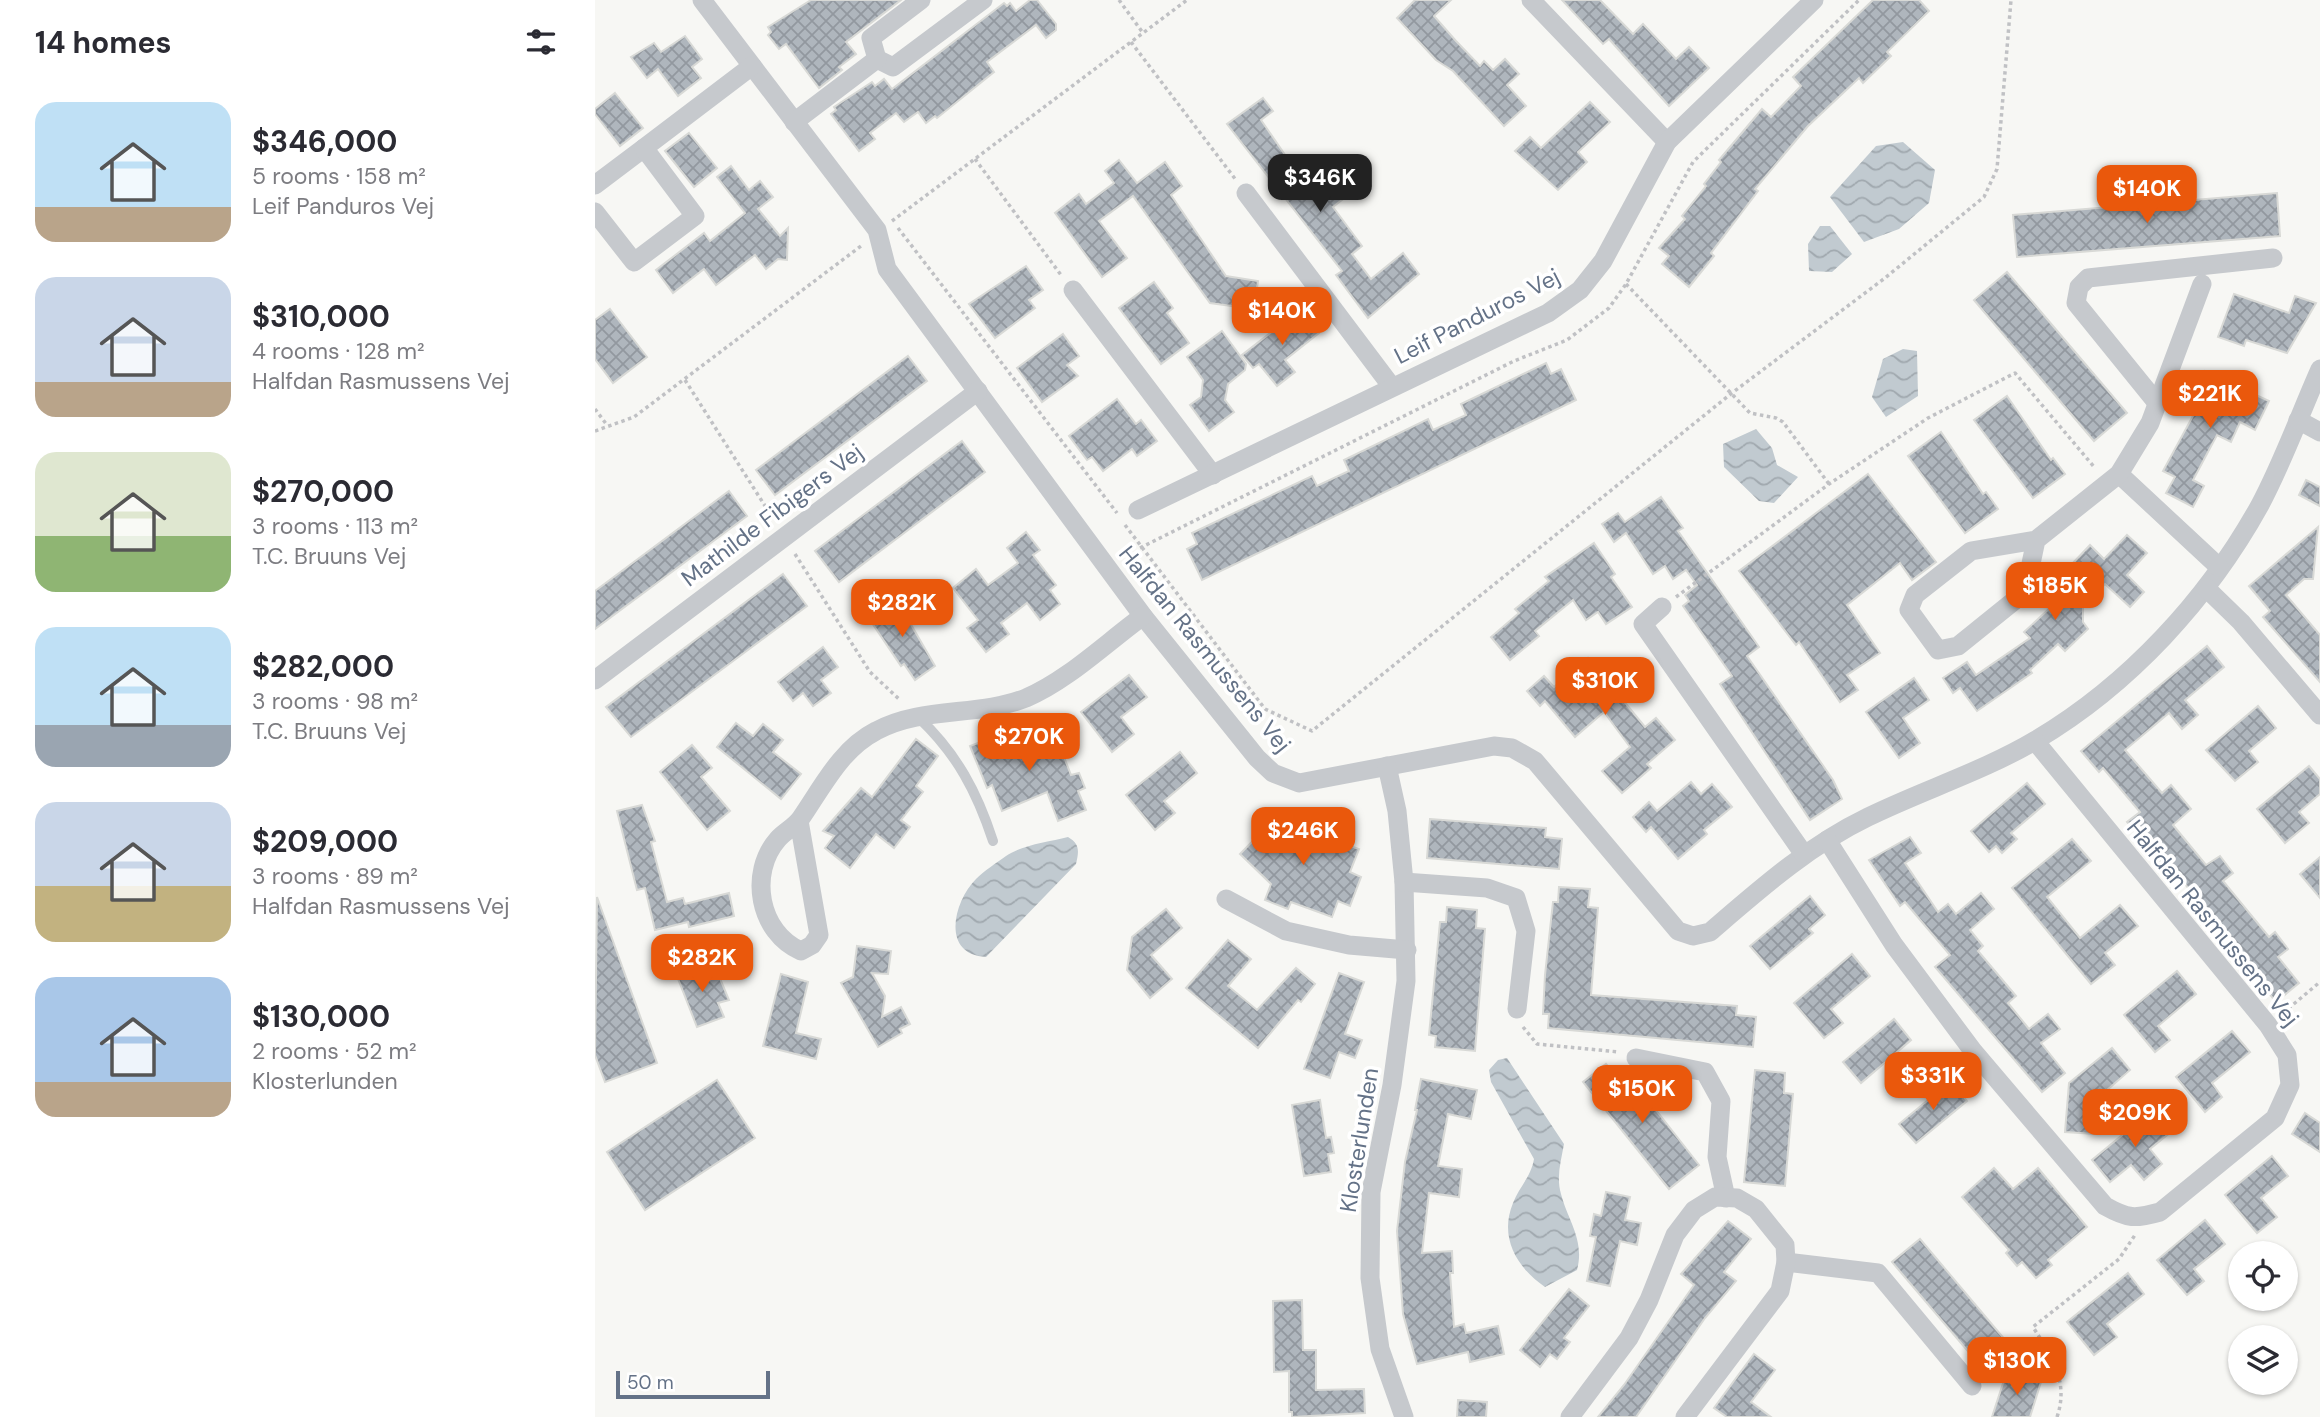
<!DOCTYPE html>
<html lang="en">
<head>
<meta charset="utf-8">
<style>
	body { margin:0; font-family:"DM Sans",sans-serif; background:#f7f7f7; color:#2b2b33; height:100vh; display:flex; flex-direction:column; font-size:26px; white-space:nowrap }
	* { box-sizing:border-box; margin:0 }
	p { font-size:23px; color:#7c7c81 }
	.icon { flex:none; width:38px; height:38px; fill:none; stroke:currentColor; stroke-width:2; stroke-linecap:round; stroke-linejoin:round }
	.map { position:relative; flex:1; overflow:hidden }
	.side { display:flex; flex-direction:column; background:#fff; width:595px }
	.side>* { flex:none }
	.tools { position:absolute; left:1633px; top:1241px; display:grid; gap:14px }
	.tools a { display:grid; place-items:center; width:70px; height:70px; border-radius:50%; background:#fff; box-shadow:0 2px 5px #0004; font-size:35px }
	.scale { position:absolute; left:21px; bottom:18px; width:154px; box-sizing:border-box; padding-left:7px; border:4px solid #647287; border-top:0; font-size:19px; line-height:24px; white-space:nowrap; color:#647287; -webkit-text-stroke:5px #fff; paint-order:stroke }
	.price { position:absolute; translate:-50% -60px; padding:0 16px; border-radius:14px; background:#ea580c; color:#fff; font-size:23px; line-height:46px; filter:drop-shadow(0 2px 4px #0008) }
	.price::after { content:''; position:absolute; left:50%; top:42px; width:21px; height:16px; margin-left:-10px; background:inherit; clip-path:polygon(0 0,100% 0,50% 100%) }
	.price.selected { background:#222; color:#fff }
	ul { padding:0; list-style:none }
	li { display:flex; align-items:center; gap:21px; height:175px; padding:0 35px }
	li span { display:grid; place-items:center; flex:none; width:196px; height:140px; border-radius:21px; color:#555 }
	li>.icon { margin-inline-start:auto }
	span .icon { width:84px; height:84px; fill:#fffc; stroke-width:1 }
	li b { font-size:30px }
	h2 { display:flex; justify-content:space-between; align-items:center; height:84px; padding:0 35px; font-size:30px }
	main { display:flex; flex:1; min-height:0 }
	.map>svg:first-child { display:block }
</style>
</head>
<body>
<main>
<section class="side">
<h2>14 homes<svg class="icon" aria-label="filters" viewBox="0 0 24 24"><path d="M4 7h16M4 17h16"/><circle cx="9" cy="7" r="2"/><circle cx="15" cy="17" r="2"/></svg></h2>
<ul>
<li><span style="background:linear-gradient(#bfe0f5 75%,#b9a48a 0)"><svg class="icon" aria-label="home" viewBox="0 0 24 24"><path d="M3 11l9-7 9 7M6 9v11h12V9"/></svg></span><div><b>$346,000</b><p>5 rooms · 158 m²</p><p>Leif Panduros Vej</p></div></li>
<li><span style="background:linear-gradient(#c9d6e8 75%,#b9a48a 0)"><svg class="icon" aria-label="home" viewBox="0 0 24 24"><path d="M3 11l9-7 9 7M6 9v11h12V9"/></svg></span><div><b>$310,000</b><p>4 rooms · 128 m²</p><p>Halfdan Rasmussens Vej</p></div></li>
<li><span style="background:linear-gradient(#dfe7d0 60%,#8fb573 0)"><svg class="icon" aria-label="home" viewBox="0 0 24 24"><path d="M3 11l9-7 9 7M6 9v11h12V9"/></svg></span><div><b>$270,000</b><p>3 rooms · 113 m²</p><p>T.C. Bruuns Vej</p></div></li>
<li><span style="background:linear-gradient(#bfe0f5 70%,#9aa5b1 0)"><svg class="icon" aria-label="home" viewBox="0 0 24 24"><path d="M3 11l9-7 9 7M6 9v11h12V9"/></svg></span><div><b>$282,000</b><p>3 rooms · 98 m²</p><p>T.C. Bruuns Vej</p></div></li>
<li><span style="background:linear-gradient(#c9d6e8 60%,#c2b280 0)"><svg class="icon" aria-label="home" viewBox="0 0 24 24"><path d="M3 11l9-7 9 7M6 9v11h12V9"/></svg></span><div><b>$209,000</b><p>3 rooms · 89 m²</p><p>Halfdan Rasmussens Vej</p></div></li>
<li><span style="background:linear-gradient(#a9c7e8 75%,#b9a48a 0)"><svg class="icon" aria-label="home" viewBox="0 0 24 24"><path d="M3 11l9-7 9 7M6 9v11h12V9"/></svg></span><div><b>$130,000</b><p>2 rooms · 52 m²</p><p>Klosterlunden</p></div></li>
</ul>
</section>
<div class="map">
<svg width="1725" height="1417" viewBox="0 0 1725 1417">
	<defs>
		<pattern id="water-waves" width="16" height="10" patternUnits="userSpaceOnUse" patternTransform="scale(1.75)"><rect width="16" height="10" fill="#c1cad0"/><path d="M0 5q4-4 8 0t8 0" fill="none" stroke="#a0a8ae"/></pattern>
		<pattern id="building-cross-hatch" width="8" height="8" patternUnits="userSpaceOnUse" patternTransform="scale(1.75)"><rect width="8" height="8" fill="#afb6bd"/><path d="M0 0l8 8M0 8l8-8" fill="none" stroke="#92989f"/></pattern>
	</defs>
	<rect width="100%" height="100%" fill="#f7f7f4"/>
	<g fill="url(#water-waves)">
		<polygon points="1308,142 1340,170 1334,203 1304,229 1269,242 1235,197 1281,146"/>
		<polygon points="1225,226 1235,226 1257,254 1237,272 1214,271 1213,244"/>
		<polygon points="1308,349 1322,351 1323,396 1291,417 1277,397 1288,359"/>
		<polygon points="1161,429 1177,448 1182,465 1203,477 1179,503 1164,501 1129,467 1128,444"/>
		<path d="M 473,837 C 485,844 484,851 481,864 L 391,957 C 346,955 358,902 381,879 C 389,871 401,863 411,856 C 427,845 453,842 473,837 Z"/>
		<path d="M 912,1058 L 969,1144 C 966,1161 961,1177 966,1194 C 973,1221 990,1240 982,1270 L 950,1287 C 921,1267 904,1237 918,1203 C 924,1187 936,1177 939,1159 L 896,1082 L 894,1070 L 903,1060 Z"/>
	</g>
	<g fill="url(#building-cross-hatch)" stroke="#d8d9d6" stroke-width="2">
		<polygon points="216,0 306,0 251,42 261,54 244,67 247,70 224,88 191,44 184,49 173,35 176,32 173,27"/>
		<polygon points="435,0 442,0 461,24 461,30 451,38 441,25 392,62 399,72 342,118 340,116 331,123 323,112 309,122 301,113 275,133 280,139 264,151 236,114 241,110 239,107 277,82 280,86 289,79 297,89 409,3 412,6 415,3 421,11"/>
		<polygon points="820,0 856,0 839,16 861,41 885,66 889,61 898,70 910,59 924,74 912,85 931,106 909,126 858,71 841,60 802,18"/>
		<polygon points="967,0 1005,0 1038,34 1048,24 1081,59 1094,47 1114,68 1074,106 1014,39 1008,44"/>
		<polygon points="1278,0 1324,0 1334,11 1292,52 1296,56 1268,83 1264,78 1213,126 1160,189 1163,191 1116,253 1119,256 1094,287 1067,264 1074,256 1064,248 1090,219 1087,216 1111,186 1109,184 1126,162 1124,160 1167,109 1176,117 1206,86 1198,77"/>
		<polygon points="90,36 107,59 97,67 106,78 83,96 63,69 52,78 36,57 59,43 66,52"/>
		<polygon points="20,93 48,128 25,146 0,114 0,109"/>
		<polygon points="668,98 678,111 666,120 706,178 716,171 722,179 729,174 748,199 738,207 767,246 757,254 776,279 808,253 824,274 773,318 741,275 747,271 632,124"/>
		<polygon points="995,102 1015,122 983,152 992,162 963,190 920,151 935,137 946,148"/>
		<polygon points="94,133 122,168 99,187 70,151"/>
		<polygon points="524,160 542,183 570,162 587,186 576,195 631,276 663,281 659,309 615,303 538,196 504,221 532,258 507,277 460,213 484,194 491,204 519,183 510,171"/>
		<polygon points="136,166 154,190 165,181 178,197 163,209 185,236 193,228 192,260 183,259 171,269 160,255 121,285 109,269 78,293 61,270 109,233 115,241 150,213 122,177"/>
		<polygon points="1682,193 1685,236 1422,257 1418,215"/>
		<polygon points="431,266 448,290 434,300 440,308 400,338 374,304"/>
		<polygon points="1412,272 1532,413 1499,441 1379,300"/>
		<polygon points="559,282 578,308 572,313 594,343 566,364 524,308"/>
		<polygon points="1639,294 1694,313 1700,296 1721,303 1692,353 1651,340 1649,346 1623,337"/>
		<polygon points="15,309 52,357 18,383 0,359 0,320"/>
		<polygon points="706,309 724,333 690,360 700,372 682,386 664,364 658,368 647,355"/>
		<polygon points="627,331 651,364 650,370 633,384 630,400 639,412 614,431 595,405 606,397 608,380 592,357"/>
		<polygon points="468,334 484,356 472,365 483,376 447,402 422,368"/>
		<polygon points="313,356 332,381 180,495 161,470"/>
		<polygon points="951,363 956,374 966,369 981,400 607,580 592,549 602,544 597,533 717,476 722,486 754,471 749,460 833,419 838,430 871,415 866,404"/>
		<polygon points="1610,371 1652,386 1650,390 1674,401 1660,430 1645,422 1636,442 1622,435 1598,480 1609,486 1598,507 1571,493 1580,477 1568,471 1605,403 1597,399"/>
		<polygon points="1412,396 1456,460 1458,458 1470,474 1438,498 1379,420"/>
		<polygon points="522,399 541,424 546,420 562,441 542,456 537,449 508,471 497,457 492,460 474,436"/>
		<polygon points="1346,432 1388,494 1391,492 1403,509 1370,533 1313,456"/>
		<polygon points="367,441 390,472 244,582 220,551"/>
		<polygon points="1273,474 1341,562 1317,580 1305,563 1252,605 1285,653 1252,675 1263,690 1245,702 1204,642 1201,645 1144,571"/>
		<polygon points="1711,480 1725,487 1725,506 1704,495"/>
		<polygon points="134,491 152,516 0,629 0,591"/>
		<polygon points="1066,497 1088,528 1083,531 1164,647 1152,656 1238,780 1247,799 1215,820 1125,684 1137,676 1088,606 1094,601 1090,595 1102,585 1091,570 1078,579 1070,566 1058,574 1031,533 1019,542 1007,524 1023,513 1030,522"/>
		<polygon points="1723,527 1718,579 1709,579 1691,595 1725,635 1725,682 1668,617 1675,611 1654,586"/>
		<polygon points="431,532 445,550 438,555 461,585 455,590 465,604 445,620 432,603 406,623 414,634 391,652 372,628 383,620 358,588 381,569 393,585 423,563 412,548"/>
		<polygon points="1532,535 1552,553 1532,575 1549,592 1535,607 1510,584 1488,605 1488,622 1493,629 1470,651 1463,644 1435,670 1437,673 1382,711 1365,688 1358,693 1348,678 1372,662 1381,675 1435,638 1429,632 1456,607 1448,598 1482,568 1477,564 1495,545 1509,559"/>
		<polygon points="999,543 1020,574 1016,577 1037,607 1011,624 1003,612 991,620 978,600 940,631 944,636 915,660 896,637 924,613 920,609 954,581 950,577"/>
		<polygon points="188,574 212,606 36,737 11,707"/>
		<polygon points="300,597 340,666 320,680 309,664 306,666 273,617"/>
		<polygon points="1612,646 1629,667 1590,700 1603,715 1587,729 1574,713 1530,750 1567,793 1576,785 1596,809 1578,825 1611,865 1625,856 1638,873 1628,881 1674,937 1680,932 1693,949 1683,957 1704,983 1681,1002 1646,958 1649,956 1581,873 1577,876 1532,822 1545,812 1508,768 1504,772 1486,751"/>
		<polygon points="228,647 243,667 226,680 236,693 218,706 208,693 198,701 183,682"/>
		<polygon points="993,658 1003,670 1013,661 1033,684 1022,693 1050,727 1061,718 1080,740 1052,764 1056,768 1027,793 1007,771 1035,747 1009,712 980,737 950,701 945,706 932,691 949,676 959,687"/>
		<polygon points="534,675 552,697 526,717 539,734 517,752 486,712"/>
		<polygon points="1319,678 1334,700 1308,718 1325,743 1304,758 1271,712"/>
		<polygon points="1663,706 1681,728 1654,751 1663,762 1640,781 1611,750"/>
		<polygon points="141,723 158,736 168,724 188,740 178,752 206,774 186,799 122,747"/>
		<polygon points="419,729 426,747 460,734 476,775 484,773 490,788 483,791 491,810 463,821 452,792 407,811 397,785 392,788 375,746"/>
		<polygon points="321,739 343,756 321,786 328,792 306,820 315,827 299,848 281,834 255,868 230,848 239,836 228,831 266,788 277,797"/>
		<polygon points="97,745 117,768 106,777 135,811 112,830 65,772"/>
		<polygon points="585,752 602,773 569,801 580,813 560,830 531,795"/>
		<polygon points="1714,766 1725,779 1725,794 1704,812 1714,823 1690,843 1662,809"/>
		<polygon points="1096,782 1106,794 1117,784 1137,807 1109,830 1112,834 1083,859 1056,827 1051,832 1038,817 1054,802 1062,811"/>
		<polygon points="1432,783 1450,804 1416,833 1422,839 1407,853 1401,846 1394,852 1376,831"/>
		<polygon points="47,805 60,841 56,842 72,902 88,898 90,904 134,893 139,916 94,927 93,922 60,930 50,888 42,890 22,811"/>
		<polygon points="689,809 732,851 736,839 764,849 755,872 766,877 755,906 743,901 737,917 696,902 693,909 670,900 676,884 645,854"/>
		<polygon points="835,819 951,828 950,837 967,839 964,869 832,858"/>
		<polygon points="1315,837 1326,853 1310,863 1343,912 1353,904 1361,914 1386,893 1399,909 1375,930 1388,946 1383,951 1421,996 1413,1003 1434,1029 1453,1014 1465,1029 1446,1043 1470,1073 1447,1092 1340,967 1355,955 1310,902 1305,906 1274,860"/>
		<polygon points="1477,839 1496,861 1452,897 1485,938 1525,905 1543,926 1510,953 1520,965 1496,984 1417,888"/>
		<polygon points="1725,857 1725,898 1705,874"/>
		<polygon points="964,887 995,889 993,907 1003,908 996,995 1142,1006 1141,1015 1161,1017 1158,1047 953,1028 954,1014 948,1014 950,975 958,902 963,902"/>
		<polygon points="1215,896 1230,915 1214,929 1218,933 1175,969 1155,946"/>
		<polygon points="2,897 62,1063 10,1082 0,1055"/>
		<polygon points="852,907 882,910 881,928 890,929 880,1051 840,1047 841,1036 834,1035 845,922 851,922"/>
		<polygon points="571,909 587,928 556,955 577,979 555,998 532,970 537,937"/>
		<polygon points="633,940 656,959 633,986 662,1010 701,968 720,984 706,1002 703,1000 663,1048 591,988"/>
		<polygon points="262,946 296,951 293,974 277,973 290,996 287,1017 306,1007 315,1024 305,1029 307,1033 283,1047 246,983 258,977"/>
		<polygon points="1257,954 1275,976 1236,1009 1248,1023 1229,1038 1199,1003"/>
		<polygon points="106,961 114,980 124,976 134,1000 123,1003 129,1017 102,1027 80,971"/>
		<polygon points="1582,971 1601,994 1563,1026 1575,1040 1560,1052 1529,1015"/>
		<polygon points="744,973 769,982 750,1034 767,1040 760,1058 744,1052 735,1078 709,1069"/>
		<polygon points="186,974 213,982 201,1033 226,1039 221,1059 168,1046"/>
		<polygon points="1299,1019 1316,1040 1266,1083 1248,1062"/>
		<polygon points="1637,1031 1655,1052 1617,1083 1627,1097 1610,1112 1581,1077"/>
		<polygon points="1517,1048 1535,1070 1503,1098 1500,1134 1470,1132 1474,1083"/>
		<polygon points="1011,1064 1023,1078 1031,1072 1104,1165 1074,1189 988,1082"/>
		<polygon points="1160,1070 1190,1073 1189,1093 1198,1094 1190,1186 1149,1182"/>
		<polygon points="826,1079 882,1090 876,1119 853,1114 843,1166 867,1169 864,1197 834,1193 827,1253 857,1251 858,1273 855,1273 859,1327 869,1324 871,1333 903,1326 909,1354 875,1362 873,1352 822,1364 808,1314 802,1231 810,1162 822,1110 820,1110"/>
		<polygon points="122,1080 160,1138 50,1210 12,1152"/>
		<polygon points="1356,1081 1372,1101 1321,1143 1304,1124"/>
		<polygon points="725,1100 731,1138 736,1137 739,1153 733,1154 736,1172 709,1176 697,1105"/>
		<polygon points="1559,1109 1577,1131 1555,1149 1567,1164 1549,1180 1536,1165 1515,1182 1497,1160"/>
		<polygon points="1710,1113 1725,1123 1725,1152 1697,1134"/>
		<polygon points="1677,1156 1693,1176 1666,1198 1682,1217 1662,1233 1630,1195"/>
		<polygon points="1399,1168 1418,1189 1443,1168 1492,1227 1453,1260 1457,1265 1441,1278 1427,1262 1422,1266 1411,1253 1414,1250 1367,1197"/>
		<polygon points="1011,1192 1035,1197 1030,1220 1046,1223 1042,1245 1025,1241 1015,1286 992,1281 1001,1237 995,1236 999,1214 1006,1216"/>
		<polygon points="1610,1220 1630,1244 1599,1269 1609,1281 1592,1295 1562,1260"/>
		<polygon points="1133,1221 1156,1239 1129,1272 1141,1281 1110,1318 1041,1417 1003,1417 1029,1385 1099,1285 1086,1274"/>
		<polygon points="1325,1239 1416,1347 1389,1370 1297,1262"/>
		<polygon points="1533,1273 1549,1294 1512,1324 1522,1337 1499,1355 1472,1322"/>
		<polygon points="974,1289 994,1306 969,1338 975,1342 962,1359 955,1354 945,1367 925,1350"/>
		<polygon points="707,1300 708,1350 721,1350 721,1390 769,1389 770,1413 697,1417 697,1412 694,1412 694,1371 679,1372 678,1301"/>
		<polygon points="1159,1354 1180,1370 1156,1402 1176,1417 1132,1417 1119,1408"/>
		<polygon points="1412,1371 1446,1382 1435,1417 1397,1417"/>
		<polygon points="863,1400 892,1402 891,1417 862,1417"/>
	</g>
	<g fill="none" stroke-linecap="round" stroke-linejoin="round">
		<g stroke="#c0c1c4" stroke-width="3.5" stroke-dasharray="3.5 3.5" stroke-linecap="butt">
			<polyline points="524,0 548,33"/>
			<polyline points="536,42 641,180"/>
			<polyline points="380,159 466,275"/>
			<polyline points="297,221 592,0"/>
			<polyline points="303,228 522,513"/>
			<polyline points="1031,284 1155,413 1181,418 1188,422 1234,484"/>
			<polyline points="90,380 179,520"/>
			<polyline points="0,409 12,425"/>
			<polyline points="0,431 39,417 266,246"/>
			<polyline points="530,525 670,709 717,731 1137,393 1290,278 1389,197 1402,169 1416,0"/>
			<polyline points="545,548 919,361 972,340 1014,308 1031,284 1098,162 1264,0"/>
			<polyline points="200,554 275,672 305,700"/>
			<polyline points="1081,597 1234,484 1333,418 1420,373 1500,468"/>
			<polyline points="1688,1013 1725,982"/>
			<polyline points="928,1027 942,1044 1024,1052"/>
			<path d="M 1462,1417 C 1474,1382 1457,1357 1438,1327 L 1524,1259 L 1540,1235"/>
		</g>
		<path stroke="#c6c9cd" stroke-width="10" d="M 324,718 C 362,754 382,792 398,841"/>
		<g stroke="#c6c9cd" stroke-width="19">
			<path d="M 107,0 L 282,230 L 292,269 L 548,616 L 662,758 L 678,773 L 704,783 L 899,746 L 917,748 L 940,761 L 1083,931 L 1098,936 L 1115,932 C 1165,889 1213,846 1273,817 C 1328,790 1389,771 1441,740 C 1534,685 1613,599 1665,505 C 1688,462 1705,414 1725,369"/>
			<polyline points="326,0 276,38 282,59 298,67 388,0"/>
			<polyline points="936,0 1072,142"/>
			<polyline points="199,122 282,59"/>
			<polyline points="0,185 49,148"/>
			<polyline points="651,193 797,387"/>
			<polyline points="0,212 39,262 100,216 49,148 157,66"/>
			<polyline points="478,290 618,475"/>
			<polyline points="1562,403 1481,303 1484,287 1493,278 1678,258"/>
			<polyline points="1703,420 1725,432"/>
			<polyline points="1524,474 1624,567"/>
			<polyline points="543,510 953,313 985,290 1008,261 1072,142 1219,0"/>
			<polyline points="1441,540 1430,592 1363,646 1343,650 1314,610 1320,595 1376,551 1441,540 1524,474 1555,423 1607,284"/>
			<polyline points="1611,588 1646,622 1725,715"/>
			<polyline points="1067,607 1048,624 1208,853"/>
			<polyline points="0,680 383,391"/>
			<polyline points="792,766 802,811 809,882 811,981 797,1085 776,1192 775,1278 785,1349 809,1417"/>
			<path d="M 204,821 L 224,935 L 217,945 L 206,951 C 164,933 153,873 183,839 C 190,831 200,827 206,818 C 228,786 246,749 281,731 C 327,706 383,717 431,698 C 473,680 511,643 548,616"/>
			<path d="M 1232,840 L 1299,945 L 1378,1051 L 1510,1206 C 1533,1219 1540,1219 1565,1212 L 1680,1118 L 1695,1085 L 1692,1055 L 1673,1025 L 1440,741"/>
			<polyline points="809,882 892,888 921,898 931,931 922,1009"/>
			<polyline points="631,899 691,931 754,945 812,950"/>
			<polyline points="1041,1058 1110,1072 1126,1101 1122,1157 1131,1198"/>
			<polyline points="1191,1262 1283,1273 1377,1386"/>
			<polyline points="975,1417 1034,1338 1054,1300 1080,1235 1099,1210 1120,1197 1142,1198 1161,1209 1190,1245 1191,1262 1185,1291 1090,1417"/>
		</g>
	</g>
	<g text-anchor="middle" stroke-width="7" stroke-linejoin="round" paint-order="stroke">
		<g font-size="23" fill="#647287" stroke="#fff">
			<text transform="translate(882 316) rotate(-27)" y="8">Leif Panduros Vej</text>
			<text transform="translate(177 515) rotate(-37)" y="8">Mathilde Fibigers Vej</text>
			<text transform="translate(610 649) rotate(51)" y="8">Halfdan Rasmussens Vej</text>
			<text transform="translate(1618 923) rotate(51)" y="8">Halfdan Rasmussens Vej</text>
			<text transform="translate(764 1140) rotate(-81)" y="8">Klosterlunden</text>
		</g>
	</g>
</svg>
<div class="tools">
<a><svg class="icon" aria-label="locate" viewBox="0 0 24 24"><circle cx="12" cy="12" r="6"/><path d="M12 2v4M12 18v4M2 12h4M18 12h4"/></svg></a>
<a><svg class="icon" aria-label="layers" viewBox="0 0 24 24"><path d="M12 4l9 5-9 5-9-5zM3 14l9 5 9-5"/></svg></a>
</div>
<div class="scale">50 m</div>
<b class="price selected" style="left:725px;top:214px">$346K</b>
<b class="price" style="left:1552px;top:225px">$140K</b>
<b class="price" style="left:687px;top:347px">$140K</b>
<b class="price" style="left:1615px;top:430px">$221K</b>
<b class="price" style="left:1460px;top:622px">$185K</b>
<b class="price" style="left:307px;top:639px">$282K</b>
<b class="price" style="left:1010px;top:717px">$310K</b>
<b class="price" style="left:434px;top:773px">$270K</b>
<b class="price" style="left:708px;top:867px">$246K</b>
<b class="price" style="left:107px;top:994px">$282K</b>
<b class="price" style="left:1338px;top:1112px">$331K</b>
<b class="price" style="left:1047px;top:1125px">$150K</b>
<b class="price" style="left:1540px;top:1149px">$209K</b>
<b class="price" style="left:1422px;top:1397px">$130K</b>
</div>
</main>
</body>
</html>
